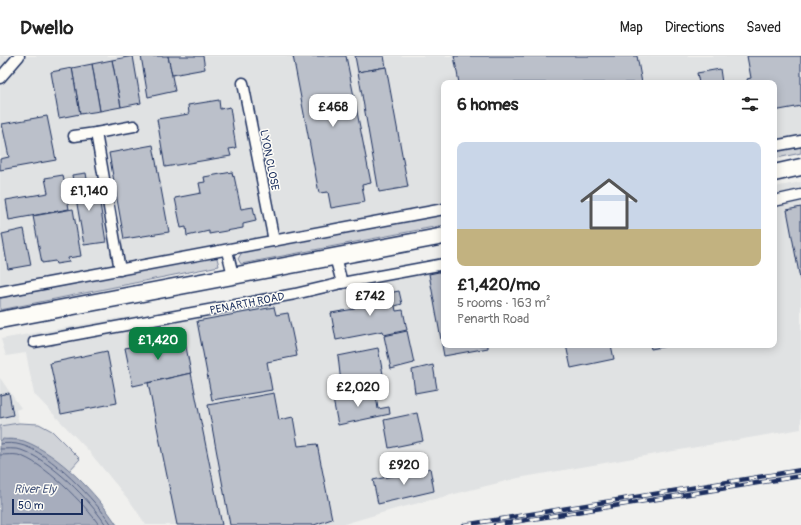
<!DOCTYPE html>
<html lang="en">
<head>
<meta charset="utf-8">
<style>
	body { margin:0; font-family:Pangolin,sans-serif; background:#f6f6f6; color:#222; height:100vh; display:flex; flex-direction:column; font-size:15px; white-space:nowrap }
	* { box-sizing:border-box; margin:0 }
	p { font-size:13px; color:#767676 }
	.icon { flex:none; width:22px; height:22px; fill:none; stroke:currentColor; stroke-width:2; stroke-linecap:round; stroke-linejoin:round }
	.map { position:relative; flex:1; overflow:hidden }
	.panel { position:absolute; left:441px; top:24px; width:336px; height:268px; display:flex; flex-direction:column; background:#fff; border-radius:8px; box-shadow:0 2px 10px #0003 }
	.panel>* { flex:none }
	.scale { position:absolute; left:12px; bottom:10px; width:71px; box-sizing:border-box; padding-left:4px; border:2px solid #1b2f5e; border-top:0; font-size:11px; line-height:14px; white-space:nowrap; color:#1b2f5e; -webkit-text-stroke:3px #fdfcf7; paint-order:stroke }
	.price { position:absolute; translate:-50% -34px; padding:0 9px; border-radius:8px; background:#fff; color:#222; font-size:13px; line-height:26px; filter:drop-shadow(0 1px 2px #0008) }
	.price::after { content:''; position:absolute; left:50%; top:24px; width:12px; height:9px; margin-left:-6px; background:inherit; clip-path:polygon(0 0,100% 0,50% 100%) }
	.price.current { background:#0b8043; color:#fff }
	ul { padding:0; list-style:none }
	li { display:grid; align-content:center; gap:8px; height:212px; padding:0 16px }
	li+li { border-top:1px solid #e0e0e0 }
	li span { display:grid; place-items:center; height:124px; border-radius:8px; color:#555 }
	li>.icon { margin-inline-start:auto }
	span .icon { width:72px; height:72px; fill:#fffc; stroke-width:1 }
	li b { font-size:17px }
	h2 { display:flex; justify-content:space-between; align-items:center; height:48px; padding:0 16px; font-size:17px }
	header { display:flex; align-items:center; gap:24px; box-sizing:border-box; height:56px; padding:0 20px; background:#fff; border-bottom:1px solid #e0e0e0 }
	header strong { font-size:19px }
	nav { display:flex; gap:22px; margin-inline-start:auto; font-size:14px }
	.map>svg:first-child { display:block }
</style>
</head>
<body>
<header>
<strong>Dwello</strong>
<nav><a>Map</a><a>Directions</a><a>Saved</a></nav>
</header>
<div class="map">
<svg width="801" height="469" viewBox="0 0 801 469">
	<rect width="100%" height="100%" fill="#f0f0ee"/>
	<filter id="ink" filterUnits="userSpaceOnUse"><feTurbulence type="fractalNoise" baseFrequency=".025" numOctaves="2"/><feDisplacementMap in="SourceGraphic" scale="8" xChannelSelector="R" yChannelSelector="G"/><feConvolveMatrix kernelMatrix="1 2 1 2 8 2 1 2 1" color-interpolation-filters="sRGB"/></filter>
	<g filter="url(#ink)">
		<g fill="#e0e2e3">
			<polygon points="0,0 801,0 801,81 774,86 774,27 444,27 444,148 0,233"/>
			<polygon points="801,126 801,373 518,422 395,453 341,469 146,469 132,448 87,393 34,338 26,297 6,300 1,283 119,262 288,246 444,213 444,289 774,289 774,131"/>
			<polygon points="0,322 21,352 16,354 19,367 0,370"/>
		</g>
		<g fill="#d0d3d8" stroke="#76819b">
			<polygon points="801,91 801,97 777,102 774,96 776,95"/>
			<polygon points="444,158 444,169 241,208 238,203 242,196"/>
			<polygon points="213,201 217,202 219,210 0,254 0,242"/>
			<path d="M 19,367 L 39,368 L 52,375 L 80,403 L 69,415 C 53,401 22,376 0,385 L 0,370 Z"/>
		</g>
		<path fill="#a7adbd" stroke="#6f7b97" d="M 3,383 C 9,384 18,383 24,385 C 59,398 97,438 117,469 L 0,469 L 0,385 Z"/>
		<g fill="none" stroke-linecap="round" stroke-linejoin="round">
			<g stroke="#536184" stroke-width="1">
				<path d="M 0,388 C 6,387 15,387 21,389 C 49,395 97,446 112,469"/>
				<path d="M 0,393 C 6,393 15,392 21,394 C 52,405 89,443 106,469"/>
				<path d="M 0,399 C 6,399 13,398 18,399 C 42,405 86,449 99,469"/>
			</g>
		</g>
		<g fill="#bbc0ca" stroke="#1b2f5e">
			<polygon points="133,0 141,47 121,51 112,4"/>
			<polygon points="141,0 168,0 175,35 148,41"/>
			<polygon points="168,0 203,0 205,13 172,19"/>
			<polygon points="293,0 346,0 371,127 362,129 365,146 331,152 328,136 319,137"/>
			<polygon points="355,0 384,0 386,11 358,16"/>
			<polygon points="454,0 637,0 642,27 459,27"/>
			<polygon points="747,0 801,0 801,50 774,55 774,27 748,27 747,23 751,22"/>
			<polygon points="112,4 121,51 100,55 92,8"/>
			<polygon points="92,8 100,55 80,58 72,12"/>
			<polygon points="386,11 408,131 379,136 358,16"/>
			<polygon points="72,12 80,58 59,62 51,16"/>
			<polygon points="720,13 722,27 699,27 697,17"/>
			<polygon points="219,44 220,53 230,51 236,92 229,93 231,100 165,111 157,63 189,58 188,49"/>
			<polygon points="47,60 56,104 0,114 0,103 9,101 2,68"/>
			<polygon points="153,89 169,176 124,183 109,97"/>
			<polygon points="232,116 233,121 234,120 241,153 253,151 256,165 243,168 243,172 209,178 209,175 187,180 186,171 181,172 175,142 201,137 199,127 205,126 204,121"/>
			<polygon points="86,117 90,141 99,141 106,186 84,189 72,119"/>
			<polygon points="63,119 69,153 9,164 6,144 48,137 45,122"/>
			<polygon points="801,151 801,228 787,154"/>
			<polygon points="73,153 81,200 68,202 69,206 56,208 55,205 42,207 33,160"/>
			<polygon points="24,173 31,209 8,213 2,178"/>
			<polygon points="444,215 444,289 488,289 488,292 444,300 429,218"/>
			<polygon points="399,235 402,248 395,250 396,255 403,254 407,274 384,279 383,275 336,284 331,257 354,253 352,244"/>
			<polygon points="274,251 276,259 288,257 297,300 267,306 272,334 212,344 197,265"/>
			<polygon points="407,275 414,307 391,313 384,280"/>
			<polygon points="184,280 191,317 133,330 125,292"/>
			<polygon points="566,289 611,289 614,303 571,312"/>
			<polygon points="650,289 673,289 651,293"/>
			<polygon points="378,292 383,318 341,327 338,300"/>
			<polygon points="107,295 117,347 61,358 50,307"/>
			<polygon points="433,309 437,333 415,337 412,314"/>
			<polygon points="191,317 222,469 177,469 148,327"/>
			<polygon points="375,333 378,353 389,351 390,358 338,369 333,343"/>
			<polygon points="9,337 13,359 0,362 0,339"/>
			<polygon points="274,337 279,364 293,361 298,390 317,388 332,463 314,469 230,469 208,349"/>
			<polygon points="417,357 423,385 389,392 384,364"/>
			<polygon points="430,412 434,435 378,448 373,424"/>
		</g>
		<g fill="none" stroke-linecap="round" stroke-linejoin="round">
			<g stroke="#1b2f5e" stroke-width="13">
				<g id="minor">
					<polyline points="0,22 19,0"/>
					<polyline points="243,27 274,185"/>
					<polyline points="96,77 134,70"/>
					<polyline points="74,80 96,77 120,214"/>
					<polyline points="774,90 801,85"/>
					<polyline points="774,145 801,139"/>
					<polyline points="227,195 233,219"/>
					<polyline points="335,201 342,227"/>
					<polyline points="0,236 444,153"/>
					<polyline points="34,286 295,238 342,227 444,208"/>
				</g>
			</g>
			<g stroke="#1b2f5e" stroke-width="19">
				<g id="primary">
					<polyline points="774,117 801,111"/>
					<polyline points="0,264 444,180"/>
				</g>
			</g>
			<use href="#minor" stroke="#fdfcf7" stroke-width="10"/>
			<use href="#primary" stroke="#fdfcf7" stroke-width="16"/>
			<g stroke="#1b2f5e" stroke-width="4.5">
				<g id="rail">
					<polyline points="464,469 801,414"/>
					<polyline points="495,469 801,420"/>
				</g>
			</g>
			<use href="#rail" stroke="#fdfcf7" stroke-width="3" stroke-dasharray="9" stroke-linecap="butt"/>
		</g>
	</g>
	<g text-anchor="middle" stroke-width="3" stroke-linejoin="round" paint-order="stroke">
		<g font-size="11" fill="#1b2f5e" stroke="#fdfcf7">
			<text transform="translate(270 104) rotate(79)" y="4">LYON CLOSE</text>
			<text transform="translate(247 247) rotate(-11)" y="4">PENARTH ROAD</text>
		</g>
		<g font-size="12" font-style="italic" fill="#4c5b7f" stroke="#fdfcf7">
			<text x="35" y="437">River Ely</text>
		</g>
	</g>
</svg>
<div class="scale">50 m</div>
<b class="price" style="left:333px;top:72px">£468</b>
<b class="price" style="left:89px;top:156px">£1,140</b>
<b class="price" style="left:370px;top:261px">£742</b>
<b class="price current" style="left:158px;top:305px">£1,420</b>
<b class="price" style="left:358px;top:352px">£2,020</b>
<b class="price" style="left:404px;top:430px">£920</b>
<section class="panel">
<h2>6 homes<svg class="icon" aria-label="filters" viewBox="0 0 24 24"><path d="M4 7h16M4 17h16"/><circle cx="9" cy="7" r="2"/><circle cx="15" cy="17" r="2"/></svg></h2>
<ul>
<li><span style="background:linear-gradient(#c9d6e8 70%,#c2b280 0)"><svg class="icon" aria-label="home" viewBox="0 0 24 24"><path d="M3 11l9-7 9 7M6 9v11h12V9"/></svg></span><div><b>£1,420/mo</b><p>5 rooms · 163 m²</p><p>Penarth Road</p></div></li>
</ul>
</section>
</div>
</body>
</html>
